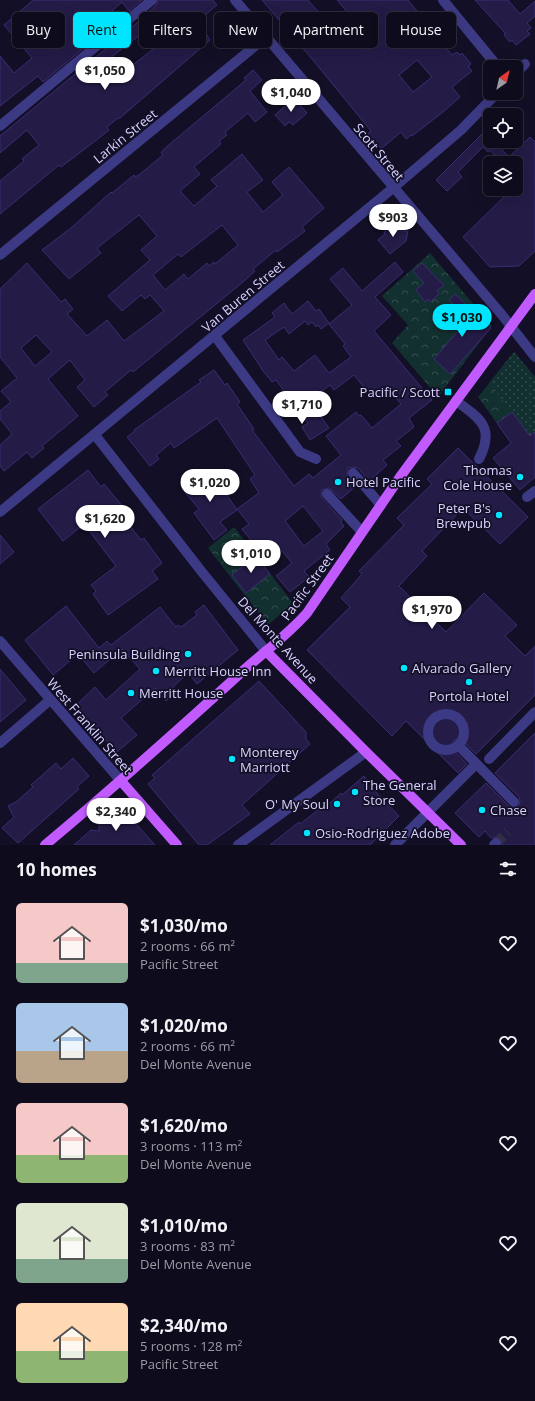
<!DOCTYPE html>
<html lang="en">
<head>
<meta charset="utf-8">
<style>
	body { margin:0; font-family:"Open Sans",sans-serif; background:#171425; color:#f1f3f6; height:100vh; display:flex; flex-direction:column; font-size:15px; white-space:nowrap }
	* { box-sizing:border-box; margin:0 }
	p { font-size:13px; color:#9b9ba3 }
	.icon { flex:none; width:22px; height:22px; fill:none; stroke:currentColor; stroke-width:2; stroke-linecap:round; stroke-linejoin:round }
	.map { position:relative; height:845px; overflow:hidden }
	.panel { display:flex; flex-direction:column; background:#0e0b1c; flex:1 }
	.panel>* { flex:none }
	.top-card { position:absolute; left:12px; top:12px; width:511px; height:36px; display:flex; gap:8px }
	.needle { width:26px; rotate:34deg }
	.buttons { position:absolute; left:483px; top:60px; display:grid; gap:8px }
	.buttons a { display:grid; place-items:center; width:40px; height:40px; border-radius:6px; background:#0e0b1c; box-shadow:0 4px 16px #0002,0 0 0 1px #2e2b3b; font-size:20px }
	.price { position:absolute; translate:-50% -34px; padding:0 9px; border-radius:14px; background:#fff; color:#222; font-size:13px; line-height:26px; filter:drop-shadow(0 1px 2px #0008) }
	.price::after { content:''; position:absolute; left:50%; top:24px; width:12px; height:9px; margin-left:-6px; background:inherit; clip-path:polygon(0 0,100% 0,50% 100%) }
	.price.on { background:#00e5ff; color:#111 }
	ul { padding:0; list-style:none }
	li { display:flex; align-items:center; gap:12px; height:100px; padding:0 16px }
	li span { display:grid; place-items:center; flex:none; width:112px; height:80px; border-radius:6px; color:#555 }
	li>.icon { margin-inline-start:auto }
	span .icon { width:48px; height:48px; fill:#fffc; stroke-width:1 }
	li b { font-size:17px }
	h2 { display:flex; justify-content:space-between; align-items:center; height:48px; padding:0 16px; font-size:17px }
	.chip { padding:0 14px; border-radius:6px; background:#0e0b1c; box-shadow:0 4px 16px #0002,0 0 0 1px #2e2b3b; font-size:14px; line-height:36px }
	.chip.on { background:#00e5ff; color:#111 }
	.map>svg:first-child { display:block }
</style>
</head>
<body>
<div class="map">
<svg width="535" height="845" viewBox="0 0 535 845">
	<defs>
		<pattern id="park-crowns" width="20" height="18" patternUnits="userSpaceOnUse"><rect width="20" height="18" fill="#12302f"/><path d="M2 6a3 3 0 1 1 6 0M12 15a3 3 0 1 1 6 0" fill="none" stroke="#344d4e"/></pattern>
		<pattern id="garden-dots" width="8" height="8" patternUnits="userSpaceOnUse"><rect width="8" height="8" fill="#12302f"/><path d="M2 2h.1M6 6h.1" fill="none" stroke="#344d4e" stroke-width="1.8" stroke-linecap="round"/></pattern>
	</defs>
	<rect width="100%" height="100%" fill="#130f26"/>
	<g fill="url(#park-crowns)">
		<polygon points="430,253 492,326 438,397 392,343 408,325 382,296"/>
		<polygon points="514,352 535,377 506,436 478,397"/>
		<polygon points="234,527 293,603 268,625 208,548"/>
	</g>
	<polygon fill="url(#garden-dots)" points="514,352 535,377 535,432 528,438 490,382"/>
	<g fill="#241b47" stroke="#3b2d73" fill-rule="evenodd">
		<polygon points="33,0 142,0 129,11 122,2 104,18 107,22 87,39 90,43 43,82 38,76 0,106 0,56 14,73 32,58 4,25"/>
		<path d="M 158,0 L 213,0 L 217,5 L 198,21 L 210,40 L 120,118 L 118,118 L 107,127 L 109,130 L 99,138 L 61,167 L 59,165 L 0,214 L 0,181 L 24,161 L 22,159 L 39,145 L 27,130 L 0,153 L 0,136 L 138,22 L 156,5 ZM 146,30 L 159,45 L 122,73 L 109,59 Z"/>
		<path d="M 262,0 L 308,0 L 320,14 L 313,20 L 338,48 L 360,29 L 359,26 L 337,0 L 408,0 L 452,55 L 457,52 L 460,55 L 462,53 L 471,64 L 468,66 L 472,71 L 452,87 L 460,97 L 443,112 L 412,136 L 411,135 L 406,139 L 401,132 L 381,149 L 375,142 L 372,145 L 365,137 L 371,131 L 312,59 L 292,36 L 294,34 L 281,18 L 279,20 ZM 417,60 L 432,77 L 413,92 L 399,75 Z"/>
		<polygon points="475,0 508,0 520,14 535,1 535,16 527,23 531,28 527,31 530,34 516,45 512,40 510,42 504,35 505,33"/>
		<path d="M 253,70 L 262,80 L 250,91 L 267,112 L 255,122 L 248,113 L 225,132 L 227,135 L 219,141 L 221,144 L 194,167 L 200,174 L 180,191 L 194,206 L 217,186 L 211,180 L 242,154 L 263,180 L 247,192 L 263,212 L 283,195 L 272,182 L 289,167 L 324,208 L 302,227 L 305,231 L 277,252 L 276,250 L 253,269 L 255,271 L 243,282 L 133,372 L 131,370 L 105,392 L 108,395 L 94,407 L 77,387 L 85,380 L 70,360 L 48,379 L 78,416 L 42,446 L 44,448 L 32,458 L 27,452 L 4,471 L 0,466 L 0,445 L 12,434 L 0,419 L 0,411 L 11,402 L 1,391 L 17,378 L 0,357 L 0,289 L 27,263 L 61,302 L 65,299 L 73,309 L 67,314 L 87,336 L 107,320 L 124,341 L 164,311 L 150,295 L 145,299 L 141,295 L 122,311 L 108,296 L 150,260 L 141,250 L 157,236 L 139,215 L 97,248 L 101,253 L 69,279 L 42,250 L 71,228 L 111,192 L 112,193 L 134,175 L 135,177 L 139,175 L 163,155 L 161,153 L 164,149 L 246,80 L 244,78 ZM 222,225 L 238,245 L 215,264 L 214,262 L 209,266 L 207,263 L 188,279 L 184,274 L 165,290 L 153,275 L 178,254 L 181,257 ZM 36,335 L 52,352 L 35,366 L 21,348 Z"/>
		<polygon points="294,98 307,113 293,125 289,122 285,126 275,115"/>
		<polygon points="485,131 490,137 490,141 494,141 509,157 530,137 535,142 535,251 519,266 490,267 463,237 512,189 516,189 516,163 502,163 490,150 488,152 483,147 458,172 462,177 447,191 436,180"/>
		<polygon points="399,218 399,231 408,231 406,241 390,254 378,240 385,234 384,232"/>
		<path d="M 395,262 L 403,272 L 375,297 L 391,315 L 374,331 L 432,400 L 409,418 L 414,427 L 396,441 L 401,446 L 383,460 L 387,465 L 369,481 L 358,468 L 352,467 L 348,468 L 347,475 L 356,486 L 341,499 L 329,488 L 322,490 L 321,495 L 322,498 L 342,520 L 341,522 L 344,526 L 326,544 L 330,550 L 304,571 L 309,577 L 290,592 L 276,576 L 292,563 L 279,547 L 265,558 L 242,529 L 249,524 L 237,509 L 259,493 L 250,479 L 255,475 L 217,418 L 174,448 L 171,443 L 156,455 L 159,459 L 150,466 L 127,437 L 135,431 L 134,430 L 201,382 L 199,380 L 214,370 L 225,385 L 227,383 L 240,402 L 237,404 L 254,429 L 252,430 L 294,486 L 309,474 L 313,478 L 341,455 L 326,436 L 356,412 L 359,416 L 361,415 L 372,428 L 401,404 L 388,388 L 378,396 L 376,394 L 372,397 L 354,375 L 334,390 L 330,385 L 309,400 L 329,428 L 310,440 L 302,427 L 308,423 L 276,380 L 272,382 L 263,371 L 243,340 L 275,317 L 272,313 L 284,303 L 292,314 L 308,301 L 316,311 L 319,309 L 329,323 L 321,329 L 318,325 L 316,327 L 312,322 L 308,325 L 305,321 L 289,334 L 284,327 L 265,340 L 279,360 L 282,357 L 294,371 L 315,355 L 329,373 L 351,357 L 343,346 L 345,344 L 329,324 L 352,305 L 330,279 L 343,268 L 362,291 ZM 303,506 L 323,531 L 304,546 L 285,521 Z"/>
		<polygon points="422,263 444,285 437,291 439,294 430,302 428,299 425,302 416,290 424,283 413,271"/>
		<polygon points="455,294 491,328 450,374 434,359 468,319 449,300"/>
		<polygon points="512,412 530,436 535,432 535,477 520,490 493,458 511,443 497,423"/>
		<polygon points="458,448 528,517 500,544 463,508 422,551 427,556 399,586 446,632 484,593 517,625 505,636 525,656 535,646 535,695 476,754 462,740 457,739 453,741 452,744 453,749 467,764 458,773 406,721 392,736 307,650 350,607 341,598 362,574 359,571 404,525 397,518 432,484 427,479"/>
		<polygon points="88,470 101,487 104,484 124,508 119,512 141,540 144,538 162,563 152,571 158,579 108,615 93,594 96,591 91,585 116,566 84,524 63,541 38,509"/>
		<polygon points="210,470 237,510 220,522 227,530 214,540 194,513 199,509 182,489"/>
		<polygon points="0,535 14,552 0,564"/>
		<polygon points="256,556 270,574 246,593 232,575"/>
		<polygon points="204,605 238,650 197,684 188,673 173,687 177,692 166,701 155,688 121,718 137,735 117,752 74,707 95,687 106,700 140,669 122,649 94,673 78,654 53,675 25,640 66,606 99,648 107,641 111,645 160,607 176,627 178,625 181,627 197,615 195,612"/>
		<polygon points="0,669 26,700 0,722"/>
		<polygon points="259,681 306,732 306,739 310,744 242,805 250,814 207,845 199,845 148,784 155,778 152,775"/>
		<polygon points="535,733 535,845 502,845 500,838 495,837 491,838 485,831 479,837 455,813 486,783 510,807 515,808 519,806 520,801 519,797 495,773"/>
		<polygon points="73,758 89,776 77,787 79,789 18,843 2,828 14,817 8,806 16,802 33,787 31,785 56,763 61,769"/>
		<polygon points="364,776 373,787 372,788 399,816 370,845 270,845 299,822 300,824 326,804 328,805 341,793 342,795"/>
		<polygon points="116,807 122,808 155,845 74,845 91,830 99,831 99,823"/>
	</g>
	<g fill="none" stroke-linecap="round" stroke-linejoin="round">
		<polyline stroke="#312d47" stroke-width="10" stroke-dasharray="10 5" stroke-linecap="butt" points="496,843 508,832"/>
		<g stroke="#3d3a85" stroke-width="10">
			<polyline points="235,0 502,315 535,357"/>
			<polyline points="443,0 498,67"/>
			<polyline points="516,73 525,64"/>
			<polyline points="0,126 152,0"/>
			<polyline points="0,255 266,37"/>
			<polyline points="215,336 300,452 316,459"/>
			<path d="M 456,401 C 481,419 495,428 479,459"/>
			<polyline points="95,435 202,572 266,651"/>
			<polyline points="353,473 381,505"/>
			<polyline points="327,494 362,532"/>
			<polyline points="527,497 535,491"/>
			<polyline points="0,512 393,188 461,130 497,93"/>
			<polyline points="0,641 121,781"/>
			<circle cx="446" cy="732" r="18"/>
			<polyline points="0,743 50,700"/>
			<polyline points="458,745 514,802"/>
			<polyline points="489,759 535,712"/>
			<polyline points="238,845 366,752"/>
			<polyline points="395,845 476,764"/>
			<polyline points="494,845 496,843"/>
		</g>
		<g stroke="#c25bff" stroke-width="10">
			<polyline points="266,651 366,752 461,845"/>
			<polyline points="121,781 177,845"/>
			<path d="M 45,845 C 109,792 171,736 233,680 C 257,657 285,638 307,613 L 400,477 L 535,294"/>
		</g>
	</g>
	<g fill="#00e5ff" stroke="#130f26" stroke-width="1.5">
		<rect x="444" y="388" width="8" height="8" rx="2"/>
		<circle cx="520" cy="477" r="4"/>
		<circle cx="338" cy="482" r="4"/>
		<circle cx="499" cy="515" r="4"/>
		<circle cx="188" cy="654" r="4"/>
		<circle cx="404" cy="668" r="4"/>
		<circle cx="156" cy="671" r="4"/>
		<circle cx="469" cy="682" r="4"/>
		<circle cx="131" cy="693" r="4"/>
		<circle cx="232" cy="759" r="4"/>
		<circle cx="355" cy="792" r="4"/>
		<circle cx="337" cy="804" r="4"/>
		<circle cx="482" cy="810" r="4"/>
		<circle cx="307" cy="833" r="4"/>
	</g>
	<g text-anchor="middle" stroke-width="3.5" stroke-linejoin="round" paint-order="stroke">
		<g font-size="13" fill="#d9d4ff" stroke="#130f26">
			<text transform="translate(125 136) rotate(-39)" y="5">Larkin Street</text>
			<text transform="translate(379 152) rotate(50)" y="5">Scott Street</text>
			<text transform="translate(243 296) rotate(-40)" y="5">Van Buren Street</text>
			<text transform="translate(307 587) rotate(-54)" y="5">Pacific Street</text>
			<text transform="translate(278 640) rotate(48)" y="5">Del Monte Avenue</text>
			<text transform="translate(90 726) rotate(49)" y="5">West Franklin Street</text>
		</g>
		<g font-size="13" fill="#d9d4ff" stroke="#130f26" text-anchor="start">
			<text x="440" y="397" text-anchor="end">Pacific / Scott</text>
			<text x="512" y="475" text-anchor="end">Thomas<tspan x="512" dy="15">Cole House</tspan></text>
			<text x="346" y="487">Hotel Pacific</text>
			<text x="491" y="513" text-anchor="end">Peter B's<tspan x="491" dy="15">Brewpub</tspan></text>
			<text x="180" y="659" text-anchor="end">Peninsula Building</text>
			<text x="412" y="673">Alvarado Gallery</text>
			<text x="164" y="676">Merritt House Inn</text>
			<text x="139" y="698">Merritt House</text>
			<text x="469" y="701" text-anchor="middle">Portola Hotel</text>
			<text x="240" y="757">Monterey<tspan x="240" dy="15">Marriott</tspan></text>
			<text x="363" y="790">The General<tspan x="363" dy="15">Store</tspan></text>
			<text x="329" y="809" text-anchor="end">O' My Soul</text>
			<text x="490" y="815">Chase</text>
			<text x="315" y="838">Osio-Rodriguez Adobe</text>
		</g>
	</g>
</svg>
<div class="buttons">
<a><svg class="needle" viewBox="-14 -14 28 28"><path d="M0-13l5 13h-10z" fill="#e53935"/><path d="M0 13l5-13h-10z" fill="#9b9ba3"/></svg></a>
<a><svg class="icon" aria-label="locate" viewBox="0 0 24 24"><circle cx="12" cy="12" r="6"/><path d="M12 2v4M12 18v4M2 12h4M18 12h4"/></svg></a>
<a><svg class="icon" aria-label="layers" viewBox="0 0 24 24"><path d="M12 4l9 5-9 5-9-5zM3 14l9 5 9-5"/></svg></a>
</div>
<b class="price" style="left:105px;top:91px">$1,050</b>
<b class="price" style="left:291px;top:113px">$1,040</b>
<b class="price" style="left:393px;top:238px">$903</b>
<b class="price on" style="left:462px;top:338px">$1,030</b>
<b class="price" style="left:302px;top:425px">$1,710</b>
<b class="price" style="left:210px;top:503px">$1,020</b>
<b class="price" style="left:105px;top:539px">$1,620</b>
<b class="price" style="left:251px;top:574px">$1,010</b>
<b class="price" style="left:432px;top:630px">$1,970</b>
<b class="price" style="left:116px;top:832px">$2,340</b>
<div class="top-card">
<a class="chip">Buy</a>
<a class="chip on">Rent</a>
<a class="chip">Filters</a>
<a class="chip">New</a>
<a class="chip">Apartment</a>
<a class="chip">House</a>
</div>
</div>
<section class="panel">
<h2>10 homes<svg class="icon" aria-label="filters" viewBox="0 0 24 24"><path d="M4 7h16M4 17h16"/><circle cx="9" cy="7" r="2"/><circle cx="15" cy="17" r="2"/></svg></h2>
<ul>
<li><span style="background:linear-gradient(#f6c9c9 75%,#7fa58c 0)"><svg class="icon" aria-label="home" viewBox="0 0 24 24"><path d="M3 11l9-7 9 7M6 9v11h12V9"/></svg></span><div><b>$1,030/mo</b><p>2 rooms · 66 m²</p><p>Pacific Street</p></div><svg class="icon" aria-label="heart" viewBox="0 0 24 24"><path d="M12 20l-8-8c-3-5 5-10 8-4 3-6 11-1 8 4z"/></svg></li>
<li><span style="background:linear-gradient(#a9c7e8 60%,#b9a48a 0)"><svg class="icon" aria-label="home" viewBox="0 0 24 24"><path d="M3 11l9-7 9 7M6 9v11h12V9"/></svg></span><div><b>$1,020/mo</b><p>2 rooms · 66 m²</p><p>Del Monte Avenue</p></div><svg class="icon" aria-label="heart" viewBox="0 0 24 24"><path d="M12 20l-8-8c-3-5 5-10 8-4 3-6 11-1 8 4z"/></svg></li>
<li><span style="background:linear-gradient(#f6c9c9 65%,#8fb573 0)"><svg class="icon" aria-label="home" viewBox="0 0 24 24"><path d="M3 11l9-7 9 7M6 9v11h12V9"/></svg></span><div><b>$1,620/mo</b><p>3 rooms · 113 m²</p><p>Del Monte Avenue</p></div><svg class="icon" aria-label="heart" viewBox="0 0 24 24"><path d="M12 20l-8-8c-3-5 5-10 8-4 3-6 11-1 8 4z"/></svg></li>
<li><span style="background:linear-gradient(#dfe7d0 70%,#7fa58c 0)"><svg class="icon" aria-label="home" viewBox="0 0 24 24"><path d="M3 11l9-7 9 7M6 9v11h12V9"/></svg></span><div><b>$1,010/mo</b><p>3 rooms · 83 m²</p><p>Del Monte Avenue</p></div><svg class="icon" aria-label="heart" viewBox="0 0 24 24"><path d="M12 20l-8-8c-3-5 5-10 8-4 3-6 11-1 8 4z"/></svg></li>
<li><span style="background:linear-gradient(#ffd9b3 60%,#8fb573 0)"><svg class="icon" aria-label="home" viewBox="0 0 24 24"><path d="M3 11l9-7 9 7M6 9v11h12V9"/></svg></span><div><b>$2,340/mo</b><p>5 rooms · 128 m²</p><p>Pacific Street</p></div><svg class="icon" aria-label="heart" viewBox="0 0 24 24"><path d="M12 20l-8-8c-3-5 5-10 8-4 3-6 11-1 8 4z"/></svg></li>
</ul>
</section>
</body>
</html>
